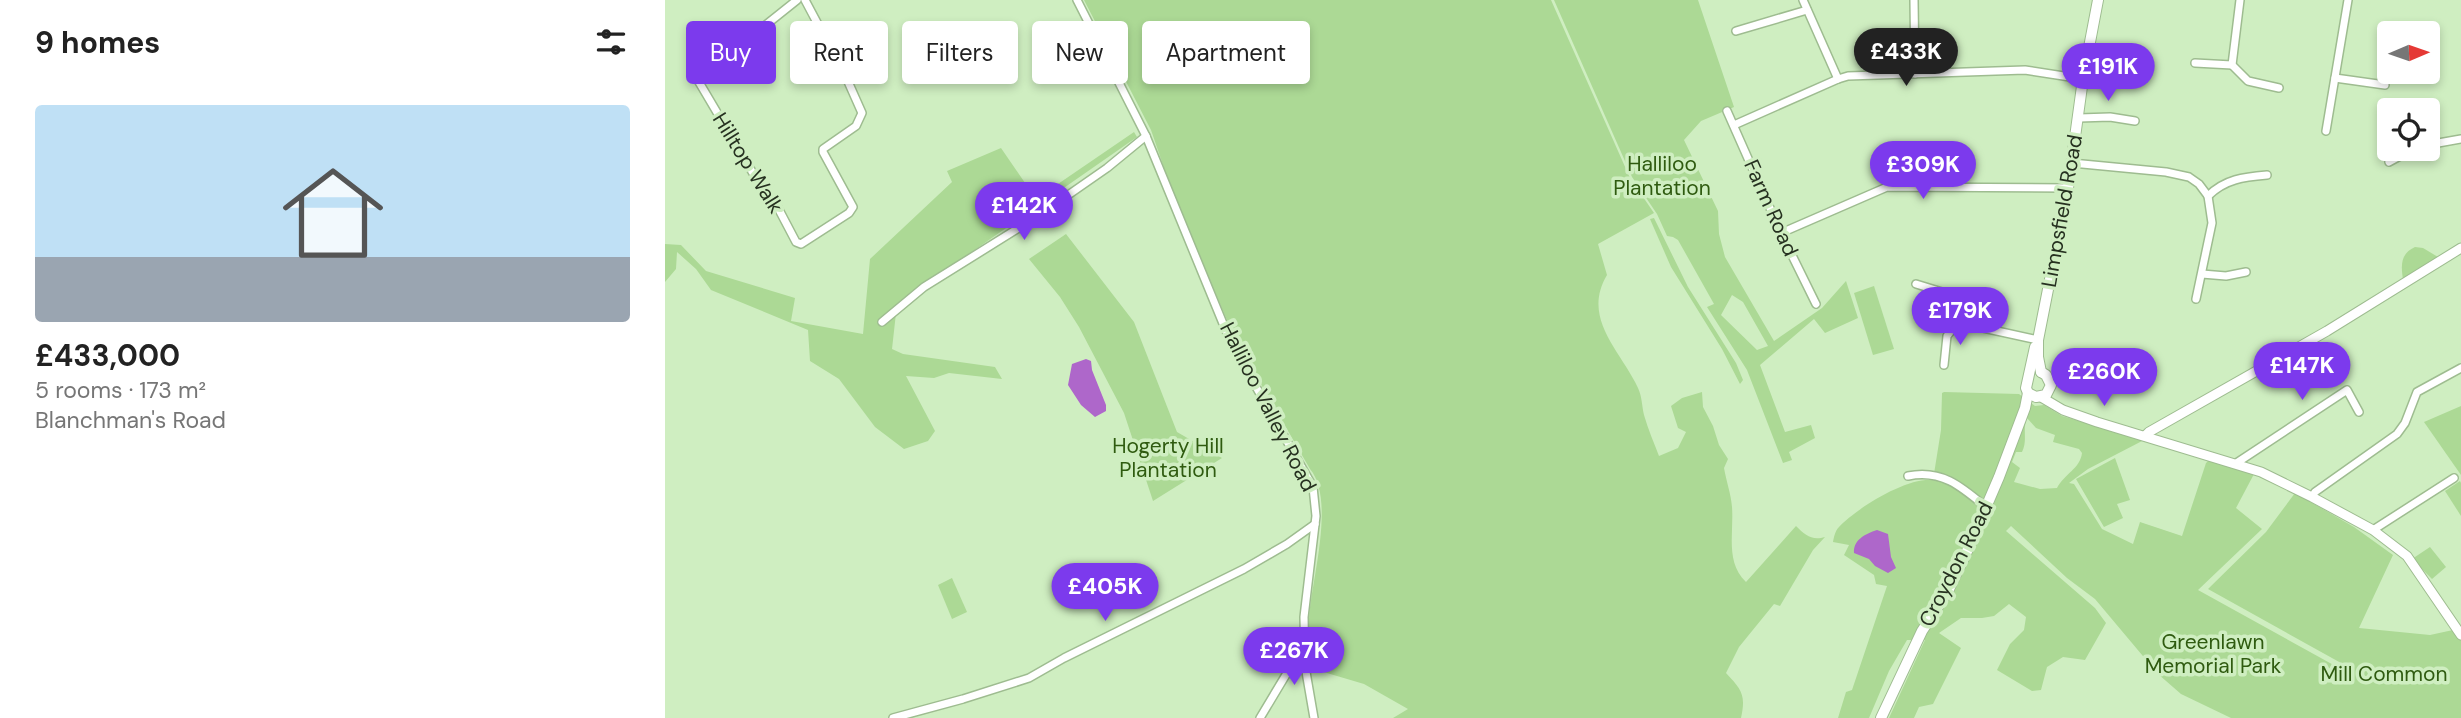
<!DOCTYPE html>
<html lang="en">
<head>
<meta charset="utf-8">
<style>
	body { margin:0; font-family:"DM Sans",sans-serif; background:#f6f6f6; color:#222; height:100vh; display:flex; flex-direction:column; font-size:26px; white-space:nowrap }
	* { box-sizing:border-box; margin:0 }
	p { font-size:23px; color:#767676 }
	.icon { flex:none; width:38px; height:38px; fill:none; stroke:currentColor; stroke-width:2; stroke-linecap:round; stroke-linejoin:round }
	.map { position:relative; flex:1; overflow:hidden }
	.details { display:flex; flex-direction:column; background:#fff; width:665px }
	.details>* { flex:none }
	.top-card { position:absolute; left:21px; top:21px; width:665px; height:63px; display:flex; gap:14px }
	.needle { width:46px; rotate:88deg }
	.controls { position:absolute; left:1712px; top:21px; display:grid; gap:14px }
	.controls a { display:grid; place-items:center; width:63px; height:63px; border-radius:7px; background:#fff; box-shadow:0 4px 10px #0003; font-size:35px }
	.price { position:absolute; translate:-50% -60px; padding:0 16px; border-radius:24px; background:#7c3aed; color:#fff; font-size:23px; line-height:46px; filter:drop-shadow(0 2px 4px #0008) }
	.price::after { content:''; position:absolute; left:50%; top:42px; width:21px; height:16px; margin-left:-10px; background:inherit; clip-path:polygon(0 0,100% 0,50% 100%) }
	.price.on { background:#222; color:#fff }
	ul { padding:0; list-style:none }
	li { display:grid; align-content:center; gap:14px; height:371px; padding:0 35px }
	li span { display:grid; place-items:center; height:217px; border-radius:7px; color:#555 }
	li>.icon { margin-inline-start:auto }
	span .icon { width:126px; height:126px; fill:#fffc; stroke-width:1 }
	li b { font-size:30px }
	h2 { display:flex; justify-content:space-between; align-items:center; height:84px; padding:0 35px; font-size:30px }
	.pill { padding:0 24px; border-radius:7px; background:#fff; box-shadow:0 4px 10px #0003; font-size:24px; line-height:63px }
	.pill.on { background:#7c3aed; color:#fff }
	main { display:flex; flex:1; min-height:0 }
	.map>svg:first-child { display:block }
</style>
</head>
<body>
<main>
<section class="details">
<h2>9 homes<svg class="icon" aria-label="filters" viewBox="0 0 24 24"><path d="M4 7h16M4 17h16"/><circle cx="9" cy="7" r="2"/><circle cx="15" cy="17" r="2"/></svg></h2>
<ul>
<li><span style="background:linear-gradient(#bfe0f5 70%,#9aa5b1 0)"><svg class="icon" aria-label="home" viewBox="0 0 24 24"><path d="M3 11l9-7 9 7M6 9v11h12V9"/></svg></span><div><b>£433,000</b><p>5 rooms · 173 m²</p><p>Blanchman's Road</p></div></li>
</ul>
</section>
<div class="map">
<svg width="1796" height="718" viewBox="0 0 1796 718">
	<rect width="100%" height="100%" fill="#cfeec1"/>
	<g fill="#acd995" fill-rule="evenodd">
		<path d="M 419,0 L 886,0 L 965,178 L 989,213 L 933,244 L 942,275 C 916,319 956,351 973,388 C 977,396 977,407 979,415 C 983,429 989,443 994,456 L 1013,448 L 1021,432 L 1013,428 L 1006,406 L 1017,398 L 1037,392 L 1038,407 L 1048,426 L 1054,445 L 1063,459 L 1059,468 C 1061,480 1066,494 1067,507 C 1069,533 1060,562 1081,582 L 1131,526 C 1140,535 1147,541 1160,537 L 1148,550 L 1115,606 L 1109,604 L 1074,647 L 1061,673 C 1077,690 1081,695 1076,718 L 728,718 L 743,709 L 699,684 L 645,668 C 644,652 643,635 644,619 C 646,581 671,500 645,469 L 571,341 L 508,194 L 486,130 Z"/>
		<path d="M 889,0 L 1033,0 L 1069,107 L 1036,121 L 1019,140 L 1053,211 L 1054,234 L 1060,257 L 1109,341 L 1157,308 L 1181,281 L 1193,318 L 1160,333 L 1149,319 L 1095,365 L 1120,432 L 1146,425 L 1150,438 L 1124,452 L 1127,460 L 1118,463 L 1082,370 L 1042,307 L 1049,304 L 1013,240 L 1008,237 L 1002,236 L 992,214 L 967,177 ZM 1067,295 L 1078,302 L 1103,346 L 1092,350 L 1056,315 Z"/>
		<polygon points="469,132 472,137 232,304 227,349 238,354 330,367 337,379 284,373 269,378 241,376 270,431 263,441 239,449 210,427 174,379 145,361 143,330 46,290 31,269 12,252 11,269 0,282 0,244 16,245 41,271 130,298 126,321 198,334 205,259 287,182 282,171 336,148 371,199"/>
		<polygon points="989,218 1023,287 1071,363 1078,380 1075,384 1057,349 1006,267 985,219"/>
		<polygon points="401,234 469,322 512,432 557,458 488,501 459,413 414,327 395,297 364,259"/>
		<path d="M 1750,247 L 1758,248 L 1773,257 L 1738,280 C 1736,265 1735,254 1750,247 Z"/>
		<polygon points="1209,286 1229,349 1208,355 1189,293"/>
		<path d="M 1279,392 L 1354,394 L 1370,406 L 1379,405 L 1397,416 L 1479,440 L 1423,469 L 1404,483 L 1409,484 L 1437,529 L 1468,544 L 1475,522 L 1517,536 L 1541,463 L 1544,460 L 1589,474 L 1571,508 L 1597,529 L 1533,590 L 1674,668 L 1676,663 L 1543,589 L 1601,532 L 1630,493 L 1689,527 L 1728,555 L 1694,628 L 1765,635 L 1788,630 L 1796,640 L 1796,718 L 1566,718 L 1516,694 L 1493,674 L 1430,599 L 1402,578 L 1346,526 L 1341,531 L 1430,608 L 1441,623 L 1420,660 L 1398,657 L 1382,667 L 1376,690 L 1367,691 L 1332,670 L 1345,644 L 1359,630 L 1361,617 L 1344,604 L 1329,616 L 1317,618 L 1296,618 L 1274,633 L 1296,648 L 1268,704 L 1254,707 L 1249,718 L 1224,718 L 1260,640 L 1242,640 L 1224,671 L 1204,718 L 1173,718 L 1181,692 L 1187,690 L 1222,586 L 1211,584 L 1209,575 L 1179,555 L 1184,545 L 1168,542 C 1169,537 1170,531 1174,527 C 1192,508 1242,477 1268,480 L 1276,430 L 1277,393 ZM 1362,418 L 1371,428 L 1390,435 L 1388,442 L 1414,449 L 1417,453 C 1415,469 1399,474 1392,488 L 1375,489 L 1349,482 L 1355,468 L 1347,462 L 1351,452 L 1357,452 C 1363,440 1357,430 1362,418 Z"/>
		<polygon points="1796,406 1796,475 1759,422"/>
		<polygon points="1450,458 1465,500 1452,504 1458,518 1439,527 1411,479"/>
		<polygon points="1795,481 1796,483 1796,516 1780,491"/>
		<polygon points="1765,547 1781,567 1767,579 1747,559"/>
		<polygon points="287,578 302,612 287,619 273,585"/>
	</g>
	<g fill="#ae67ca">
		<polygon points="421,359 426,361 427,370 441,405 441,411 430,417 416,405 403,385 407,364"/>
		<path d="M 1212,530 L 1223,534 L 1226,557 L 1231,568 L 1223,573 L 1210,566 L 1204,559 L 1189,553 C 1188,540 1200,534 1212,530 Z"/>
	</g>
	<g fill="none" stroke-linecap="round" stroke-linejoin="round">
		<g stroke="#9ebc90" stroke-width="10">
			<g id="minor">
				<polyline points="132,0 97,28 33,68 31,77 89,175 111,204 131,242 136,244 184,213 188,207 158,152 158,149 191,126 197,113 181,77 140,0"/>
				<polyline points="412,0 481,136 566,343 648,487 651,516 639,617 640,666 649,718"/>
				<polyline points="1138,0 1173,79"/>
				<polyline points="1249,0 1250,74"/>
				<polyline points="1575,0 1567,65 1583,81 1614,88"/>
				<polyline points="1071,31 1142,10"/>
				<polyline points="1530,63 1567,65"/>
				<polyline points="1670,78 1720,85"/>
				<polyline points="1062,111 1116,233 1151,304"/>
				<polyline points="1414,118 1445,117 1470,121"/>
				<polyline points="1069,125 1173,79 1183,76 1360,70 1418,79"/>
				<polyline points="1661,131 1683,0"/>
				<polyline points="1762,145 1796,139"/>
				<polyline points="1724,162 1748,149"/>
				<polyline points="1407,163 1501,172 1524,177 1534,184 1543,196 1547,223 1531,299"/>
				<path d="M 1543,196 C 1560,179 1579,177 1602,175"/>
				<polyline points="1116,233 1222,187 1403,188"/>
				<polyline points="1537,274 1561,276 1581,272"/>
				<polyline points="1251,284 1300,299 1309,326 1373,340"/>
				<polyline points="217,322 259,287 373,216 442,168 481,136"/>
				<polyline points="1279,365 1282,336 1290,326 1309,326"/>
				<polyline points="1570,464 1682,390 1694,412"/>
				<path d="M 1243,476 C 1277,469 1297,487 1322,508"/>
				<polyline points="1647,497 1650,492 1732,434 1740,423 1752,392 1796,368"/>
				<polyline points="1708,530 1789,478"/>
				<polyline points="228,718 298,699 364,678 399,658 579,569 622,544 650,524"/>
				<polyline points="595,718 640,643"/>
			</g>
		</g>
		<g stroke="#9ebc90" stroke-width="11">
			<g id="tertiary">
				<polyline points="1376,397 1398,410 1432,422 1596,472 1647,497 1708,530 1742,556 1796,635"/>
				<polyline points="1481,435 1484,432 1662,331 1796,248"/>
			</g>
		</g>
		<g stroke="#9ebc90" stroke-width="12">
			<g id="secondary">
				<polyline points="1370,347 1361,388 1363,393 1371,397 1381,395 1386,385 1381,375 1376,372"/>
				<polyline points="1376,372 1373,357 1373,340 1403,188 1418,79 1433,0"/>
				<polyline points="1216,718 1257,631 1283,591 1304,547 1334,477 1360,408 1363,393"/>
			</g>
		</g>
		<use href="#minor" stroke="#fff" stroke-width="7"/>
		<use href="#tertiary" stroke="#fff" stroke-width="9"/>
		<use href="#secondary" stroke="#fff" stroke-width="10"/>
	</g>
	<g text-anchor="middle" stroke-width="7" stroke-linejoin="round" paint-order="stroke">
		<g font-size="21" fill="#263120" stroke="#cfeec1">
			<text transform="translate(83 163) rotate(58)" y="7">Hilltop Walk</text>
			<text transform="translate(1106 208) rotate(66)" y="7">Farm Road</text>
			<text transform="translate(1397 211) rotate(-80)" y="7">Limpsfield Road</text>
			<text transform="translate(603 407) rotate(63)" y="7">Halliloo Valley Road</text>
			<text transform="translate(1291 564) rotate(-63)" y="7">Croydon Road</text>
		</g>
		<g font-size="21" fill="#2f5b10" stroke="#cfeec1">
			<text x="997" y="171">Halliloo<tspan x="997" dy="24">Plantation</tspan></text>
			<text x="503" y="453">Hogerty Hill<tspan x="503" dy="24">Plantation</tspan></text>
			<text x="1548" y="649">Greenlawn<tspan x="1548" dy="24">Memorial Park</tspan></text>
			<text x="1719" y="681">Mill Common</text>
		</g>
	</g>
</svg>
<div class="controls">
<a><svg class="needle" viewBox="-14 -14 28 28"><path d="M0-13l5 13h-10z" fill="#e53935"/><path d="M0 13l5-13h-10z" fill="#767676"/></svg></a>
<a><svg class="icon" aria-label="locate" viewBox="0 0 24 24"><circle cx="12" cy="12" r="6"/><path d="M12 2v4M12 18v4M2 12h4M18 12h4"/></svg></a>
</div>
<b class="price on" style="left:1241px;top:88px">£433K</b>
<b class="price" style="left:1443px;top:103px">£191K</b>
<b class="price" style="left:1258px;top:201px">£309K</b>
<b class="price" style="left:359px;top:242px">£142K</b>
<b class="price" style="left:1295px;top:347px">£179K</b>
<b class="price" style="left:1637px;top:402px">£147K</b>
<b class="price" style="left:1439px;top:408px">£260K</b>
<b class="price" style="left:440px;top:623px">£405K</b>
<b class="price" style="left:629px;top:687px">£267K</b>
<div class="top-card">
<a class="pill on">Buy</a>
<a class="pill">Rent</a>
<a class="pill">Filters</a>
<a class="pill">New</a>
<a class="pill">Apartment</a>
</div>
</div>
</main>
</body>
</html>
